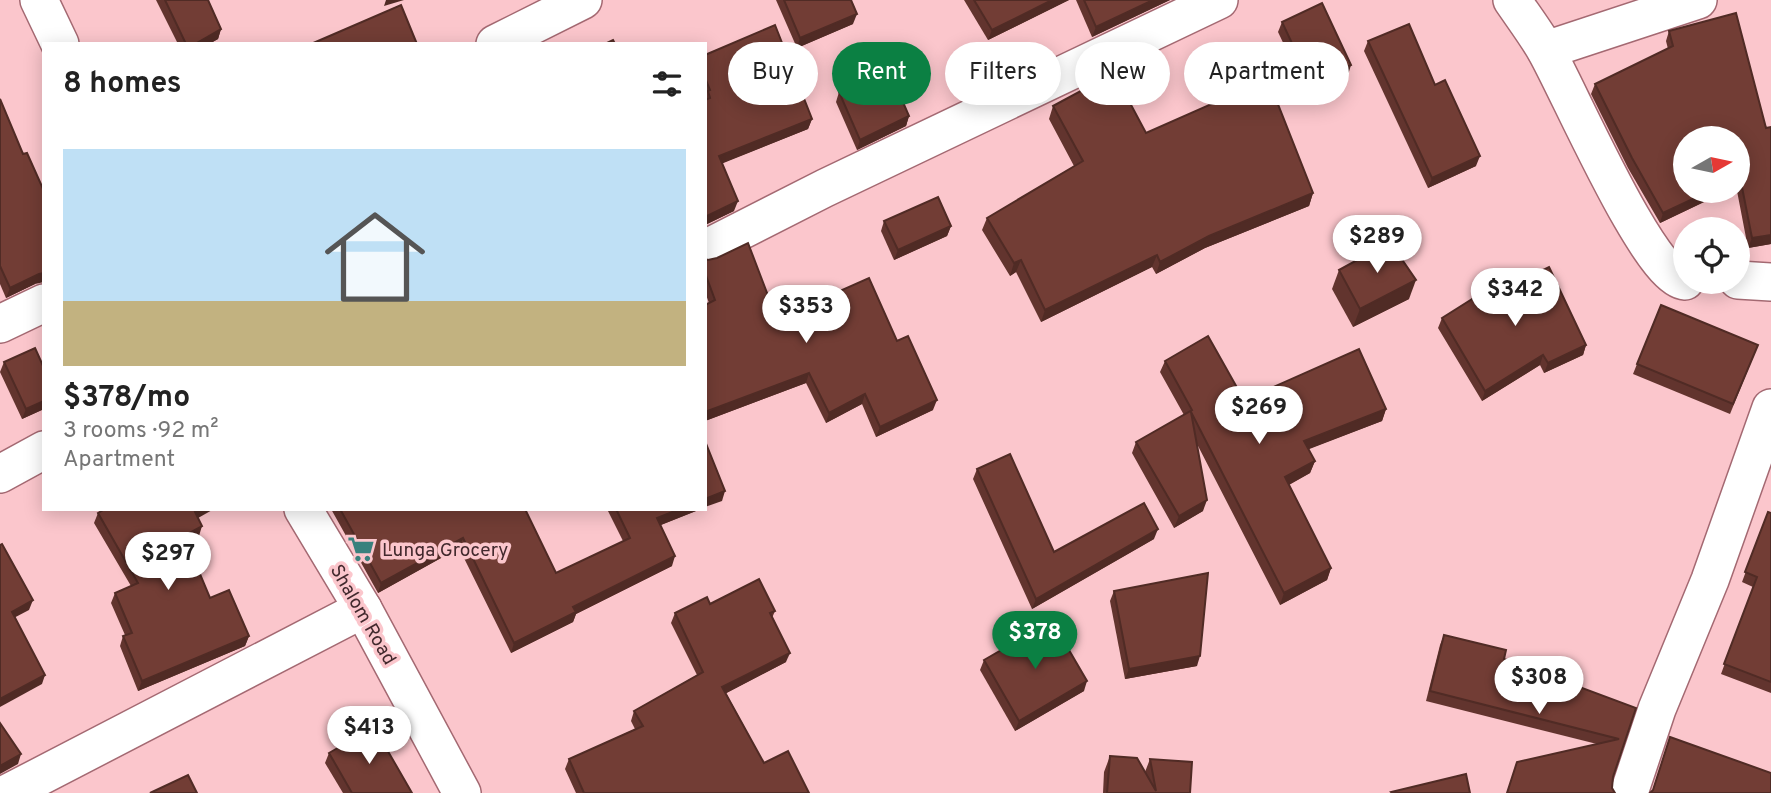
<!DOCTYPE html>
<html lang="en">
<head>
<meta charset="utf-8">
<style>
	body { margin:0; font-family:Overpass,sans-serif; background:#f2f2f2; color:#222; height:100vh; display:flex; flex-direction:column; font-size:26px; white-space:nowrap }
	* { box-sizing:border-box; margin:0 }
	p { font-size:23px; color:#767676 }
	.icon { flex:none; width:38px; height:38px; fill:none; stroke:currentColor; stroke-width:2; stroke-linecap:round; stroke-linejoin:round }
	.map { position:relative; flex:1; overflow:hidden }
	.side { position:absolute; left:42px; top:42px; width:665px; height:469px; display:flex; flex-direction:column; background:#fff; border-radius:0px; box-shadow:0 4px 18px #0003 }
	.side>* { flex:none }
	.hud { position:absolute; left:728px; top:42px; width:665px; height:63px; display:flex; gap:14px }
	.needle { width:46px; rotate:81deg }
	.buttons { position:absolute; left:1673px; top:126px; display:grid; gap:14px }
	.buttons a { display:grid; place-items:center; width:77px; height:77px; border-radius:50%; background:#fff; box-shadow:0 4px 18px #0003; font-size:35px }
	.price { position:absolute; translate:-50% -60px; padding:0 16px; border-radius:24px; background:#fff; color:#222; font-size:23px; line-height:46px; filter:drop-shadow(0 2px 4px #0008) }
	.price::after { content:''; position:absolute; left:50%; top:42px; width:21px; height:16px; margin-left:-10px; background:inherit; clip-path:polygon(0 0,100% 0,50% 100%) }
	.price.active { background:#0b8043; color:#fff }
	ul { padding:0; list-style:none }
	li { display:grid; align-content:center; gap:14px; height:371px; padding:0 21px }
	li+li { border-top:2px solid #e0e0e0 }
	li span { display:grid; place-items:center; height:217px; border-radius:0px; color:#555 }
	li>.icon { margin-inline-start:auto }
	span .icon { width:126px; height:126px; fill:#fffc; stroke-width:1 }
	li b { font-size:30px }
	h2 { display:flex; justify-content:space-between; align-items:center; height:84px; padding:0 21px; font-size:30px }
	.pill { padding:0 24px; border-radius:32px; background:#fff; box-shadow:0 4px 18px #0003; font-size:24px; line-height:63px }
	.pill.active { background:#0b8043; color:#fff }
	.map>svg:first-child { display:block }
</style>
</head>
<body>
<div class="map">
<svg width="1771" height="793" viewBox="0 0 1771 793">
	<rect width="100%" height="100%" fill="#fbc6cc"/>
	<g fill="none" stroke-linecap="round" stroke-linejoin="round">
		<g stroke="#a46972" stroke-width="40">
			<g id="street">
				<polyline points="39,0 60,44"/>
				<path d="M 1512,0 C 1523,16 1535,32 1545,49 C 1567,86 1649,279 1685,281"/>
				<polyline points="495,44 583,0"/>
				<polyline points="1546,50 1698,0"/>
				<polyline points="705,249 825,188 1219,0"/>
				<polyline points="1738,280 1771,282"/>
				<polyline points="0,324 44,303"/>
				<polyline points="0,474 44,450"/>
				<polyline points="303,509 363,609 462,793"/>
				<polyline points="8,793 363,609"/>
				<polyline points="1629,793 1657,709 1710,580 1771,408"/>
			</g>
		</g>
		<use href="#street" stroke="#fff" stroke-width="37"/>
	</g>
	<g fill="#62342e">
		<polygon points="156,0 208,0 221,29 218,39 209,44 178,44"/>
		<polygon points="776,0 851,0 853,24 797,48"/>
		<polygon points="964,0 1069,0 988,40"/>
		<polygon points="1076,0 1170,0 1092,37"/>
		<polygon points="1282,22 1348,75 1307,93 1278,32"/>
		<polygon points="1669,31 1766,128 1771,244 1748,248 1737,191 1738,191 1738,138 1685,191 1727,191 1660,223 1628,168 1591,94 1595,84 1668,49 1666,41"/>
		<polygon points="1368,41 1435,85 1476,166 1428,188 1364,51"/>
		<polygon points="705,55 812,119 808,129 722,163 734,211 705,225"/>
		<polygon points="839,92 909,116 906,126 857,150 836,102"/>
		<polygon points="0,99 35,284 6,298 0,284"/>
		<polygon points="1053,106 1146,133 1313,193 1309,206 1205,248 1156,274 1152,267 1041,322 1016,272 1010,276 982,230 987,218 1074,166 1049,119"/>
		<polygon points="884,221 951,226 947,236 894,260 881,231"/>
		<polygon points="705,259 777,319 897,341 933,410 876,437 862,404 826,423 806,383 705,421 705,305 709,303 705,292"/>
		<polygon points="1339,270 1409,299 1353,327 1332,289"/>
		<polygon points="1442,318 1586,345 1583,355 1544,373 1540,365 1482,401 1438,328"/>
		<polygon points="1754,355 1730,414 1633,374 1637,364"/>
		<polygon points="1165,361 1244,400 1386,409 1382,421 1308,449 1315,461 1310,473 1289,485 1331,568 1327,580 1280,605 1197,444 1203,511 1174,528 1132,453 1136,442 1184,415 1160,372"/>
		<polygon points="4,362 44,368 44,409 22,419 0,372"/>
		<polygon points="977,469 1054,552 1154,539 1032,609 973,479"/>
		<polygon points="331,509 525,509 556,573 623,541 607,509 701,509 661,525 672,566 576,614 573,622 511,653 459,548 378,593"/>
		<polygon points="1768,512 1771,513 1771,693 1721,674 1753,587 1742,582"/>
		<polygon points="98,513 198,518 199,536 187,542 210,598 249,636 245,646 138,691 120,646 123,636 125,635 111,603 115,593 131,586 94,523"/>
		<polygon points="1114,591 1197,666 1125,679 1110,601"/>
		<polygon points="710,604 775,611 772,618 786,662 726,693 764,763 809,793 576,793 565,769 569,759 635,729 631,721 634,711 697,675 671,623 675,613"/>
		<polygon points="1444,635 1504,659 1636,708 1613,777 1507,793 1597,744 1426,701 1440,645"/>
		<polygon points="984,660 1084,691 1015,731 980,670"/>
		<polygon points="329,753 412,793 343,793 325,763"/>
		<polygon points="1110,756 1145,772 1150,759 1190,793 1103,793 1104,772"/>
	</g>
	<g fill="#502b25">
		<polygon points="386,0 404,0 384,6"/>
		<polygon points="1052,0 1069,0 988,40 992,30"/>
		<polygon points="1153,0 1170,0 1092,37 1096,27"/>
		<polygon points="857,14 853,24 797,48 800,38"/>
		<polygon points="221,29 218,39 209,44 195,44"/>
		<polygon points="1351,65 1348,75 1307,93 1311,84"/>
		<polygon points="909,116 906,126 857,150 860,140"/>
		<polygon points="812,119 808,129 716,166 719,156"/>
		<polygon points="1480,156 1476,166 1428,188 1432,178"/>
		<polygon points="1710,191 1727,191 1660,223 1663,213"/>
		<polygon points="1313,193 1309,206 1205,248 1156,274 1160,262 1209,236"/>
		<polygon points="738,201 734,211 705,225 705,217"/>
		<polygon points="951,226 947,236 894,260 898,250"/>
		<polygon points="1771,235 1771,244 1748,248 1752,238"/>
		<polygon points="1157,255 1152,267 1041,322 1045,310"/>
		<polygon points="1021,260 1016,272 1010,276 1014,263"/>
		<polygon points="44,273 44,282 35,284 6,298 10,288 39,274"/>
		<polygon points="1416,280 1409,299 1353,327 1360,309"/>
		<polygon points="1586,345 1583,355 1544,373 1548,363"/>
		<polygon points="1543,355 1540,365 1482,401 1485,391"/>
		<polygon points="809,373 806,383 705,421 705,412"/>
		<polygon points="865,394 862,404 826,423 829,413"/>
		<polygon points="937,400 933,410 876,437 880,427"/>
		<polygon points="44,401 44,409 22,419 26,409"/>
		<polygon points="1386,409 1382,421 1299,453 1304,441"/>
		<polygon points="1315,461 1310,473 1281,489 1285,477"/>
		<polygon points="725,491 722,501 705,507 705,499"/>
		<polygon points="1207,500 1203,511 1174,528 1179,516"/>
		<polygon points="200,509 214,509 191,522 195,512"/>
		<polygon points="680,509 701,509 653,528 657,518"/>
		<polygon points="202,526 199,536 181,546 184,536"/>
		<polygon points="1158,529 1154,539 1032,609 1036,599"/>
		<polygon points="463,538 459,548 378,593 381,583"/>
		<polygon points="675,556 672,566 576,614 573,622 511,653 514,643 573,607"/>
		<polygon points="1331,568 1327,580 1280,605 1284,593"/>
		<polygon points="33,600 29,610 8,621 12,612"/>
		<polygon points="249,636 245,646 138,691 142,681"/>
		<polygon points="790,653 786,662 719,697 722,687"/>
		<polygon points="1200,656 1197,666 1125,679 1129,669"/>
		<polygon points="45,675 42,684 0,707 0,699"/>
		<polygon points="1087,681 1084,691 1015,731 1019,721"/>
		<polygon points="21,754 18,764 0,774 0,766"/>
	</g>
	<g fill="#723d35" stroke="#502b25" stroke-width="2">
		<polygon points="165,0 208,0 221,29 195,44 186,44"/>
		<polygon points="784,0 851,0 857,14 800,38"/>
		<polygon points="974,0 1052,0 992,30"/>
		<polygon points="1084,0 1153,0 1096,27"/>
		<polygon points="1322,3 1351,65 1311,84 1282,22"/>
		<polygon points="401,5 417,44 311,44"/>
		<polygon points="1736,13 1766,128 1771,127 1771,235 1752,238 1740,177 1738,178 1738,138 1685,138 1685,191 1710,191 1663,213 1632,158 1595,84 1673,46 1669,31"/>
		<polygon points="1409,24 1435,85 1445,80 1480,156 1432,178 1368,41"/>
		<polygon points="775,25 812,119 719,156 738,201 705,217 705,100 710,98 708,91 710,90 705,78 705,55"/>
		<polygon points="613,40 615,44 605,44"/>
		<polygon points="889,70 909,116 860,140 839,92"/>
		<polygon points="1114,73 1146,133 1268,79 1313,193 1209,236 1160,262 1157,255 1045,310 1021,260 1014,263 987,218 1083,161 1053,106"/>
		<polygon points="0,99 23,154 27,153 44,191 44,273 39,274 10,288 0,266"/>
		<polygon points="938,197 951,226 898,250 884,221"/>
		<polygon points="1390,242 1416,280 1360,309 1339,270"/>
		<polygon points="748,243 777,319 869,278 897,341 908,336 937,400 880,427 865,394 829,413 809,373 705,412 705,305 715,300 705,273 705,259 708,260 717,258"/>
		<polygon points="1549,267 1586,345 1548,363 1543,355 1485,391 1442,318 1485,291 1488,297"/>
		<polygon points="1661,305 1758,345 1733,404 1637,364"/>
		<polygon points="1208,336 1244,400 1359,349 1386,409 1304,441 1315,461 1285,477 1331,568 1284,593 1191,412 1207,500 1179,516 1136,442 1192,410 1165,361"/>
		<polygon points="35,348 44,368 44,401 26,409 4,362"/>
		<polygon points="705,441 725,491 705,499"/>
		<polygon points="1010,454 1054,552 1144,503 1158,529 1036,599 977,469"/>
		<polygon points="105,509 200,509 195,512 202,526 184,536 210,598 229,590 249,636 142,681 123,636 132,633 115,593 138,583 98,513"/>
		<polygon points="340,509 525,509 556,573 630,538 616,509 680,509 657,518 675,556 573,607 576,612 514,643 463,538 381,583"/>
		<polygon points="1768,512 1771,513 1771,682 1724,664 1757,577 1745,572"/>
		<polygon points="2,544 33,600 12,612 45,675 0,699 0,545"/>
		<polygon points="1208,573 1200,656 1129,669 1114,591"/>
		<polygon points="759,579 775,611 770,613 790,653 722,687 764,763 788,751 809,793 584,793 569,759 643,726 634,711 703,672 675,613 707,597 710,604"/>
		<polygon points="1052,621 1087,681 1019,721 984,660"/>
		<polygon points="1444,635 1506,650 1504,659 1636,708 1613,777 1612,788 1615,793 1507,793 1517,762 1619,739 1430,691"/>
		<polygon points="0,723 21,754 0,766"/>
		<polygon points="374,727 412,793 352,793 329,753"/>
		<polygon points="1670,737 1771,773 1771,793 1650,793 1653,790"/>
		<polygon points="1110,756 1137,758 1156,791 1150,759 1192,762 1190,793 1107,793"/>
		<polygon points="1466,774 1470,793 1392,793 1391,792"/>
		<polygon points="188,775 197,793 150,793"/>
	</g>
	<defs>
		<g id="supermarket-bare" transform="scale(2.1)"><path d="M-6-5.5h2.5l.6 2H6L4.5 2H-2.5L-4.4-4H-6ZM-1.5 3.2a1.3 1.3 0 1 0 .1 0ZM3 3.2a1.3 1.3 0 1 0 .1 0Z" fill="#39817d" stroke="#fbc6cc" stroke-width="2.5" paint-order="stroke"/></g>
	</defs>
	<g fill-rule="evenodd">
		<use href="#supermarket-bare" x="361" y="549"/>
	</g>
	<g text-anchor="middle" stroke-width="7" stroke-linejoin="round" paint-order="stroke">
		<g font-size="19" fill="#42292d" stroke="#fbc6cc" text-anchor="start">
			<text x="382" y="556">Lunga Grocery</text>
		</g>
		<g font-size="19" fill="#42292d" stroke="#fbc6cc">
			<text transform="translate(364 614) rotate(60)" y="7">Shalom Road</text>
		</g>
	</g>
</svg>
<div class="buttons">
<a><svg class="needle" viewBox="-14 -14 28 28"><path d="M0-13l5 13h-10z" fill="#e53935"/><path d="M0 13l5-13h-10z" fill="#767676"/></svg></a>
<a><svg class="icon" aria-label="locate" viewBox="0 0 24 24"><circle cx="12" cy="12" r="6"/><path d="M12 2v4M12 18v4M2 12h4M18 12h4"/></svg></a>
</div>
<b class="price" style="left:1377px;top:275px">$289</b>
<b class="price" style="left:1515px;top:328px">$342</b>
<b class="price" style="left:806px;top:345px">$353</b>
<b class="price" style="left:1259px;top:446px">$269</b>
<b class="price" style="left:168px;top:592px">$297</b>
<b class="price active" style="left:1035px;top:671px">$378</b>
<b class="price" style="left:1539px;top:716px">$308</b>
<b class="price" style="left:369px;top:766px">$413</b>
<div class="hud">
<a class="pill">Buy</a>
<a class="pill active">Rent</a>
<a class="pill">Filters</a>
<a class="pill">New</a>
<a class="pill">Apartment</a>
</div>
<section class="side">
<h2>8 homes<svg class="icon" aria-label="filters" viewBox="0 0 24 24"><path d="M4 7h16M4 17h16"/><circle cx="9" cy="7" r="2"/><circle cx="15" cy="17" r="2"/></svg></h2>
<ul>
<li><span style="background:linear-gradient(#bfe0f5 70%,#c2b280 0)"><svg class="icon" aria-label="home" viewBox="0 0 24 24"><path d="M3 11l9-7 9 7M6 9v11h12V9"/></svg></span><div><b>$378/mo</b><p>3 rooms · 92 m²</p><p>Apartment</p></div></li>
</ul>
</section>
</div>
</body>
</html>
